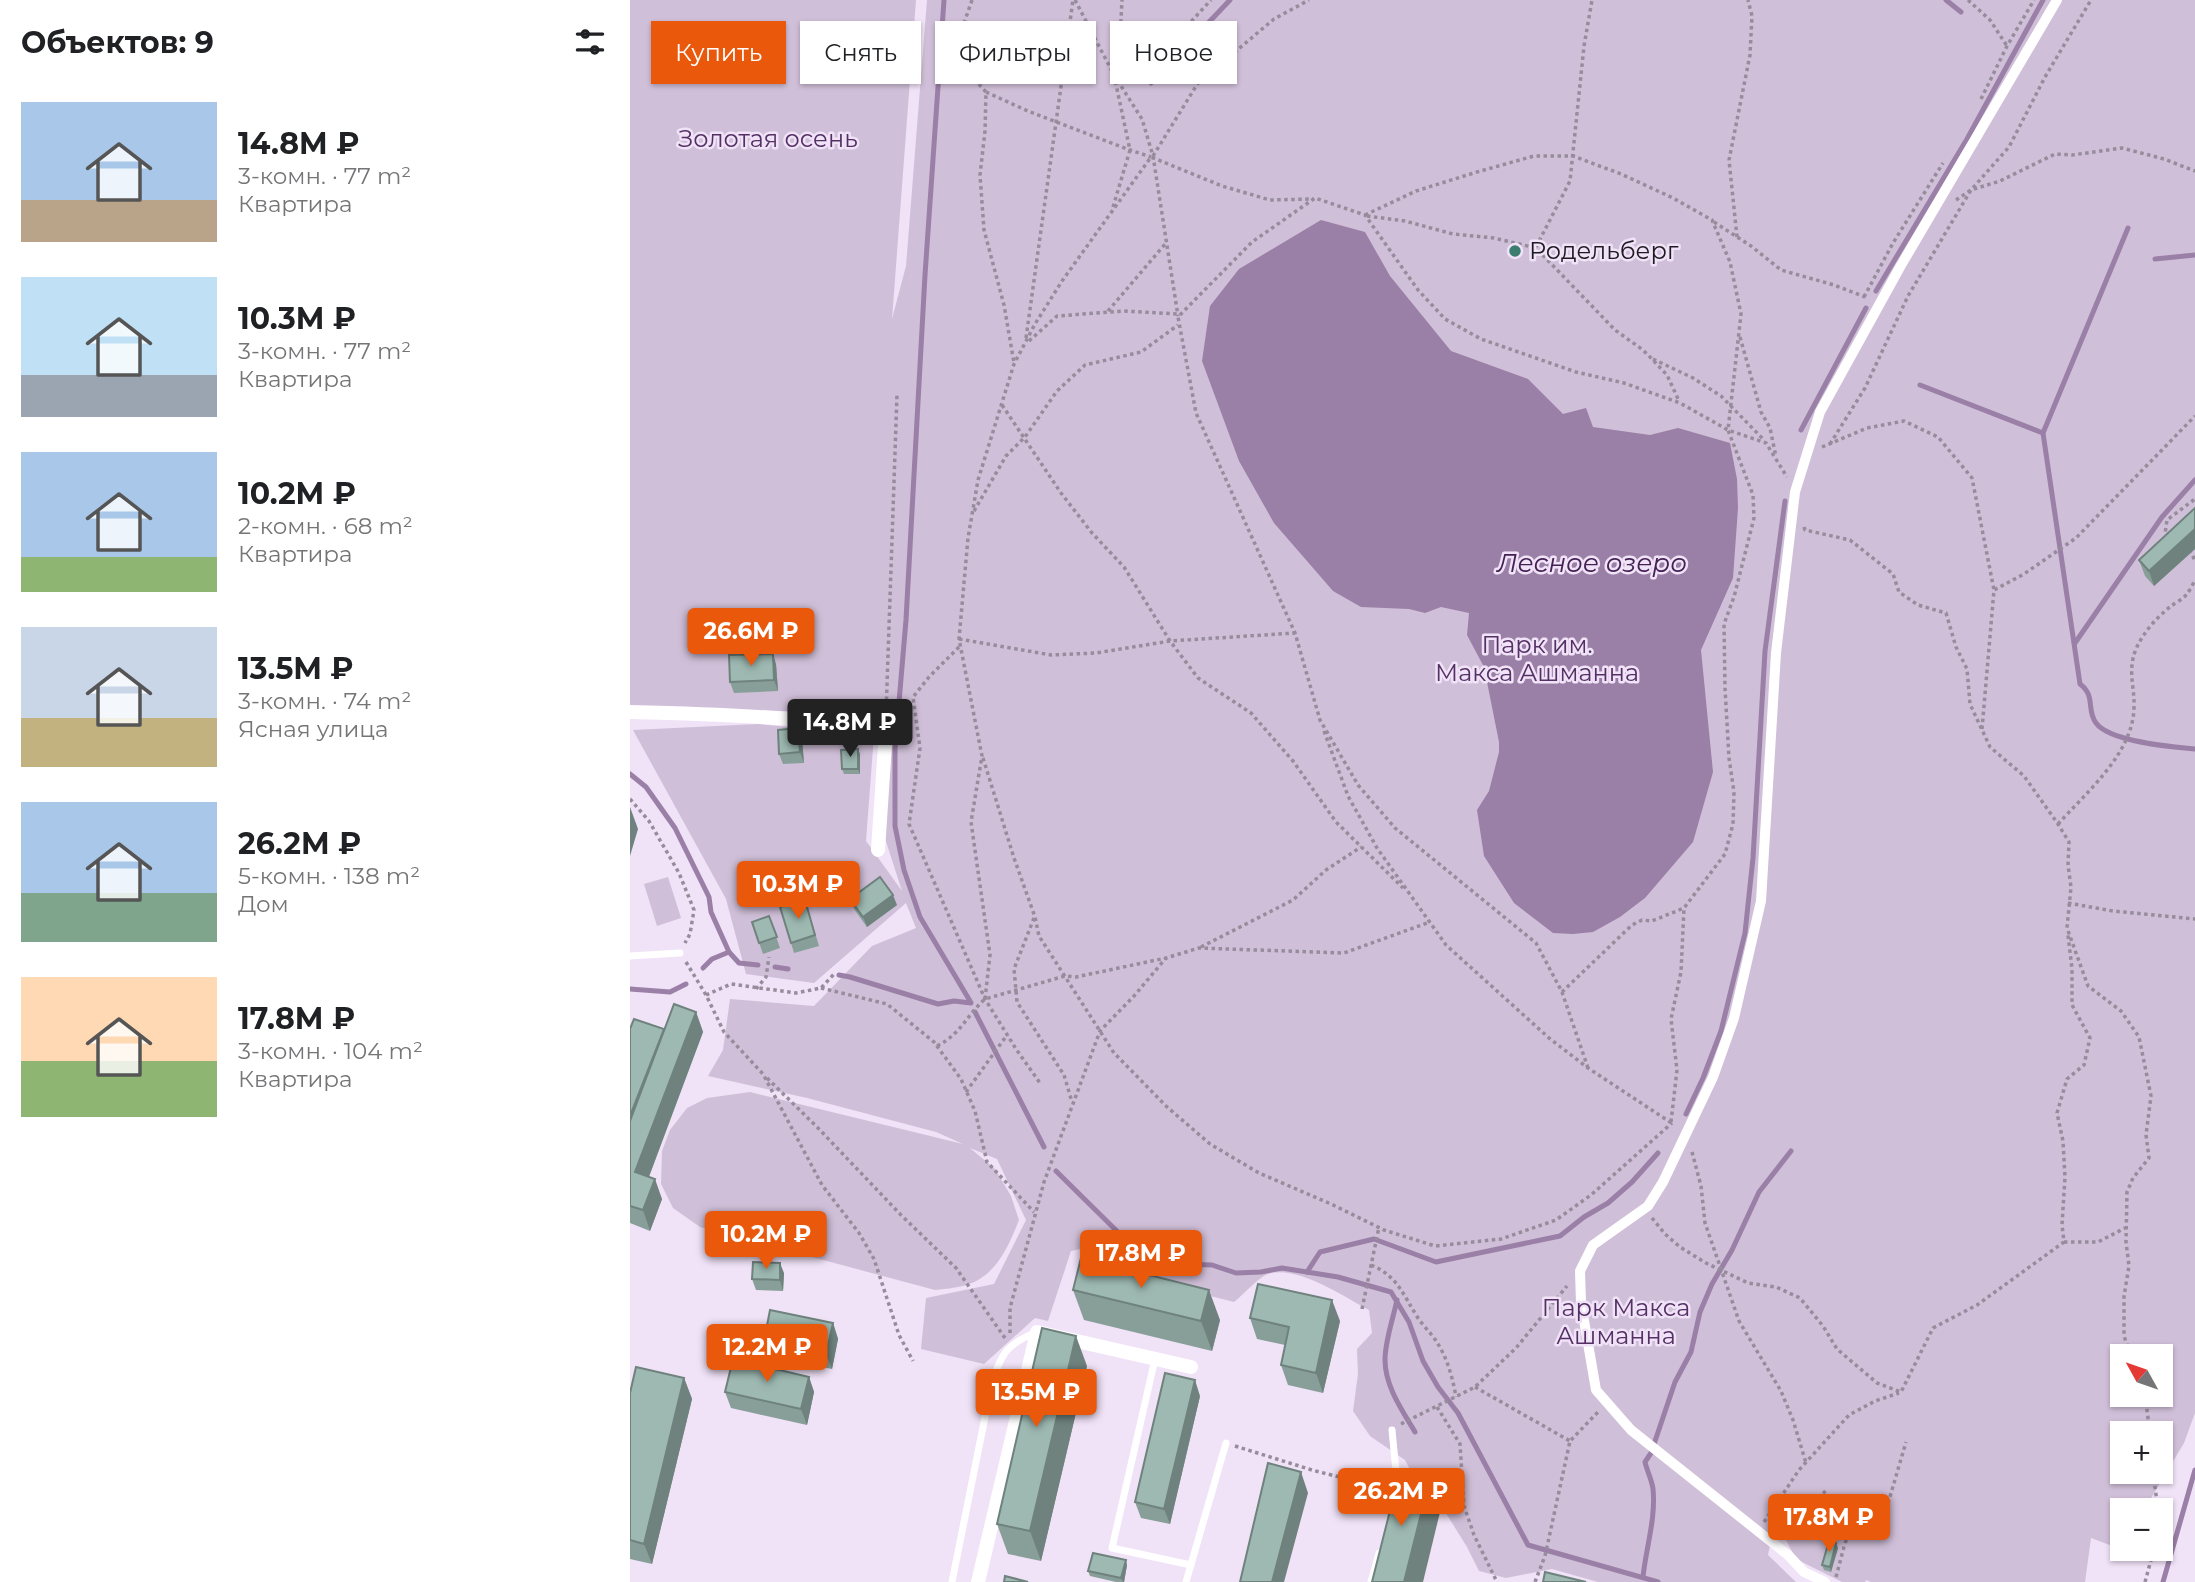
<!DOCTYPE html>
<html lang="ru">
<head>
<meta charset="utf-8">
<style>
	body { margin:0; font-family:Montserrat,sans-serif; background:#f2f2f2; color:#202124; height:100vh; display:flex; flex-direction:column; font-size:26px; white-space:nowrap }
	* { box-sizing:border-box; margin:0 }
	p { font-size:23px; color:#757577 }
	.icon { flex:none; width:38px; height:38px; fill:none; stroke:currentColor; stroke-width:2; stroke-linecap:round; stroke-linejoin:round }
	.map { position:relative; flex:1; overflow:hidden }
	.side { display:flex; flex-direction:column; background:#fff; width:630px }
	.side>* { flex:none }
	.banner { position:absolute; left:21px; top:21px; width:665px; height:63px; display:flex; gap:14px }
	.needle { width:46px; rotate:310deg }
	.fabs { position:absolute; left:1480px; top:1344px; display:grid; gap:14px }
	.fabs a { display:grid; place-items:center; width:63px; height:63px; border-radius:0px; background:#fff; box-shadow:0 2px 5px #0004; font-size:35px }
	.price { position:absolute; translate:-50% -60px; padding:0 16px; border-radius:7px; background:#ea580c; color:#fff; font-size:23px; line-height:46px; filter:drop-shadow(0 2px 4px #0008) }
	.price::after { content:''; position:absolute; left:50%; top:42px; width:21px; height:16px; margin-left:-10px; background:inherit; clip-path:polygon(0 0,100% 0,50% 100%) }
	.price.selected { background:#222; color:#fff }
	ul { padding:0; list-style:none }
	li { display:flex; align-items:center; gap:21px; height:175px; padding:0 21px }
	li span { display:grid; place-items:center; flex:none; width:196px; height:140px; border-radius:0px; color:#555 }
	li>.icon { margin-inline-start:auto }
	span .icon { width:84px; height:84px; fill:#fffc; stroke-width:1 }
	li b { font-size:30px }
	h2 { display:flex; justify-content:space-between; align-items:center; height:84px; padding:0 21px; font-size:30px }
	.chip { padding:0 24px; border-radius:0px; background:#fff; box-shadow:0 2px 5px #0004; font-size:24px; line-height:63px }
	.chip.selected { background:#ea580c; color:#fff }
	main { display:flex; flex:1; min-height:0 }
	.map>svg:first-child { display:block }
</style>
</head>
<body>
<main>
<section class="side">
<h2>Объектов: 9<svg class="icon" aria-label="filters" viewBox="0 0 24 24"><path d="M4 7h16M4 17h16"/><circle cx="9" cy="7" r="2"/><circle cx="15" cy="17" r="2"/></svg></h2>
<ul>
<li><span style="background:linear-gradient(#a9c7e8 70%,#b9a48a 0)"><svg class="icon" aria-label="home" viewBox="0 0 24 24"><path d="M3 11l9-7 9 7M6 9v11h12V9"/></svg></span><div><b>14.8M ₽</b><p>3-комн. · 77 m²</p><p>Квартира</p></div></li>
<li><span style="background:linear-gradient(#bfe0f5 70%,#9aa5b1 0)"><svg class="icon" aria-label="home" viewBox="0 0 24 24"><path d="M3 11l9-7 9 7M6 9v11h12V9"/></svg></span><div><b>10.3M ₽</b><p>3-комн. · 77 m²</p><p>Квартира</p></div></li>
<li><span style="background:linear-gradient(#a9c7e8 75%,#8fb573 0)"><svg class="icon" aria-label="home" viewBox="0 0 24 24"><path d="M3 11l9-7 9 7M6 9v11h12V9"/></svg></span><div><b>10.2M ₽</b><p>2-комн. · 68 m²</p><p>Квартира</p></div></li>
<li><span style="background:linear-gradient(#c9d6e8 65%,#c2b280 0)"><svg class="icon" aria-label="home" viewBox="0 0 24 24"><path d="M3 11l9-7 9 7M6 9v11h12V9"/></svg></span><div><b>13.5M ₽</b><p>3-комн. · 74 m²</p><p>Ясная улица</p></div></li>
<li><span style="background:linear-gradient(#a9c7e8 65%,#7fa58c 0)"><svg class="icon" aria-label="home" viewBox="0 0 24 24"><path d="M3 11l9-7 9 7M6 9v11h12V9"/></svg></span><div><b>26.2M ₽</b><p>5-комн. · 138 m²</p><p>Дом</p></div></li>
<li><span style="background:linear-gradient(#ffd9b3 60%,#8fb573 0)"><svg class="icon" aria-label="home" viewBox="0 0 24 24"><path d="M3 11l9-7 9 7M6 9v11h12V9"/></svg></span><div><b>17.8M ₽</b><p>3-комн. · 104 m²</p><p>Квартира</p></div></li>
</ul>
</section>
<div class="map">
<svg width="1565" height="1582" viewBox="0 0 1565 1582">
	<rect width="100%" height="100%" fill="#f0e2f7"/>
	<g fill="#d0bfd8" fill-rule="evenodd">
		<path d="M 0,0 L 286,0 L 262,319 L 276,266 L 297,0 L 1565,0 L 1565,1413 L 1554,1443 L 1514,1510 L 1493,1510 L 1493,1550 L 1461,1538 L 1455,1582 L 1241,1582 L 1236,1580 L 1235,1582 L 1212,1582 L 1166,1559 L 1148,1525 L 1163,1509 L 1154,1500 L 1145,1519 L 1138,1555 L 1166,1582 L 968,1582 L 922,1569 L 876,1578 L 849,1571 L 837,1547 L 809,1502 L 792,1492 L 775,1460 L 740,1436 L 723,1411 L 728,1374 L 727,1349 L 742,1333 L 739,1310 C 715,1297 666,1264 638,1274 C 629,1277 612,1296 604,1302 L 490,1273 L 455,1248 L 441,1251 L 418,1321 L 405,1318 L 354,1364 L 291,1349 L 296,1298 L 364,1284 L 396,1220 L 367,1159 L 340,1148 L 365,1169 L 381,1196 L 389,1220 C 378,1248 365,1278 333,1286 C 324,1288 314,1289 305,1290 L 70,1227 L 43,1208 L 31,1184 L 32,1151 L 40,1130 L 57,1108 L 77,1098 L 120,1092 L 333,1144 L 306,1132 L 177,1098 L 78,1076 L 93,1050 L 100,999 L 184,1006 L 242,946 L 286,928 L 276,903 L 184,983 L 116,974 L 96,899 L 3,730 L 128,724 L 244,735 L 236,841 L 272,891 L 250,823 L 253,741 L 232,702 L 231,712 L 0,709 ZM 1493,1356 L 1531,1356 L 1531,1395 L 1493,1395 ZM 1493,1433 L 1531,1433 L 1531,1472 L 1493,1472 Z"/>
		<polygon points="38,877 51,918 27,926 14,884"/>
	</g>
	<polygon fill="#9a7fa6" points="691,220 735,232 760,276 821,351 898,379 933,414 956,408 963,427 1020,435 1048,428 1100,443 1107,479 1108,508 1103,578 1071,650 1083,772 1063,842 1015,898 990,917 963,932 943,934 923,933 884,903 854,856 847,810 859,791 869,752 869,742 854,667 837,635 839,613 811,607 795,613 779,609 731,607 703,591 644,523 609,461 572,361 580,306 609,269"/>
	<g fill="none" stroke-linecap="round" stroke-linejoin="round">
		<g stroke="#9a7fa6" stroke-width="5">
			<polyline points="314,0 295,275 276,620 265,749 265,826 274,870 290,917 340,1001"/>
			<polyline points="1316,0 1331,12"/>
			<polyline points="521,83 600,0"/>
			<path d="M 1498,228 L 1413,433 L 1450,684 C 1466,696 1456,709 1466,723 C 1480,742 1543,747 1565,749"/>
			<polyline points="1525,259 1565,255"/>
			<polyline points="1246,291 1337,139 1413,0"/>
			<polyline points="1290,385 1413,433"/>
			<polyline points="1171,430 1236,308"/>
			<polyline points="1445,643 1532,517 1565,480"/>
			<polyline points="0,774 16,787 45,828 79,897 81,912 99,952 109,963 128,965"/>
			<polyline points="145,967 158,969"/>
			<polyline points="73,968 82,959 99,952"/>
			<polyline points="209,975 220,977 308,1004 324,1001 341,1003"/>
			<polyline points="0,989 40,992 56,984"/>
			<polyline points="345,1012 414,1147"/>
			<polyline points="1056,1114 1073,1078 1091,1031 1115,933 1123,858 1135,651 1155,501"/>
			<polyline points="426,1171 506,1250 548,1264 582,1265 606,1273 631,1272 652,1268 708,1277 761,1292 779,1322 793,1361 808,1387 828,1413 898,1545 1028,1582"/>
			<polyline points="677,1272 690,1252 744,1239 806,1262 930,1236 954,1217 978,1203 1002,1182 1028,1153"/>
			<path d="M 767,1300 C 763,1319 755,1341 755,1360 C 755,1386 772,1410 785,1432"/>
			<path d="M 1013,1577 C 1016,1548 1026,1518 1023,1489 C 1022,1480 1017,1471 1015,1462 L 1021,1453 L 1045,1382 L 1061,1352 L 1070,1312 L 1082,1284 L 1102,1250 L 1129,1192 L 1161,1151"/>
			<polyline points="1533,1582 1565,1470"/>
		</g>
		<g stroke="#968c9b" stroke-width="3.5" stroke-dasharray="3.5 3.5" stroke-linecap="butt">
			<polyline points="342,0 332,29 336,70 356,92 355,131 350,175 354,230 374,305 384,363"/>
			<polyline points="445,0 484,75 512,119 523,156 548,316"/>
			<polyline points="1338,0 1360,20 1377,46"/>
			<polyline points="484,75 528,61 544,40 581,0"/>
			<polyline points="356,92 400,112 500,150 521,157"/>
			<polyline points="1351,99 1377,46 1404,0"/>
			<polyline points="523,156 568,83 644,19 679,0"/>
			<polyline points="1326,200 1341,190 1370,181 1425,154 1442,155 1492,148 1534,159 1565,171"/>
			<polyline points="483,207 500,150 484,75 490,39 492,0"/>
			<polyline points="735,215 786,191 847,172 904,156 943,156 991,174 1043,198 1082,220 1100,262 1111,314 1098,430 1123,495 1124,518 1104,597 1094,624 1095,688 1099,758 1104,792 1103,824 1095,854 1054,908 1022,921 1012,920 1002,925 932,992"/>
			<polyline points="737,216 775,221 823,234 864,238 906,248 985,330 1013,350 1021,358 1037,375 1049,401"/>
			<polyline points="1084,222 1121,246 1151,270 1204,285 1235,297"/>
			<polyline points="1107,237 1099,160 1120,55 1122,16 1118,0"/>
			<polyline points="906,247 940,181 954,46 962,0"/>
			<polyline points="1234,297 1263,243 1313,163"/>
			<polyline points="478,311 536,243"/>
			<polyline points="1110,337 1131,412 1140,428 1146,457"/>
			<polyline points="396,338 443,0"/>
			<polyline points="399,341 427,316 494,311 548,314"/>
			<polyline points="1023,359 1063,378 1091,396 1134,440"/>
			<polyline points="372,405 431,493 462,533 494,567 540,641 568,678 621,713 663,761 706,822 773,888"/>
			<polyline points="1200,444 1235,388 1278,296 1341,190 1379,147 1415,77 1461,0"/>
			<polyline points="1192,447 1237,428 1274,421 1308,437 1342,478 1364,590"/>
			<polyline points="344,511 376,456 395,437 427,391 455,365 511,352 548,325"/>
			<polyline points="1174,527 1175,530 1220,540 1263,574 1269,592 1288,605 1316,613 1326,647 1337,669 1340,704 1360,747 1394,776 1428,824 1439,842 1438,865 1441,887 1437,928 1458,986 1491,1011 1509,1037 1521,1096 1516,1135 1519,1158 1503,1178 1497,1192 1496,1242 1499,1266 1494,1296 1494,1336 1501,1356"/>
			<polyline points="1539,536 1535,534 1537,520 1565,499"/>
			<polyline points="1559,550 1565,560"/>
			<polyline points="329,639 421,655 466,653 540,641 665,633"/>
			<polyline points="329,647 299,677 283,697 290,748 279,824 355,999 386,1049 410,1083"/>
			<polyline points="256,714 267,395"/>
			<polyline points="1352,729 1364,590 1394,574 1446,538 1565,416"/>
			<polyline points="694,731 718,796 747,848 816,945 919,1038 958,1068 1043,1124"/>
			<polyline points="353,758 384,858 405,917 409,936 484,1053 536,1106 580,1144 629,1173 701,1204 754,1230 805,1246 871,1239 926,1220 961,1195 1042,1123"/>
			<polyline points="0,799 19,821 49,873 64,910 60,934 55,943"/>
			<path d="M 1428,824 C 1456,793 1503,753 1504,708 C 1505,687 1497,671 1506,649 C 1513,633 1526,618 1540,607 C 1545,603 1553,599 1557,594 C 1560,590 1563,584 1565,580"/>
			<polyline points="1438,903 1483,911 1565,919"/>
			<polyline points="404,918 384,969 387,1002 434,1075 442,1102"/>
			<polyline points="571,947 663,900 696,870 731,847"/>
			<polyline points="56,962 76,995 94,1032 133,1074 192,1185 229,1233 244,1259 269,1335 283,1361"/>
			<polyline points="191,988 257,1004 304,1042 331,1079 345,1111 357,1162 404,1212"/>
			<polyline points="126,989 136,977 139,957"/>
			<polyline points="76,995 101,984 166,993 191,988 205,973"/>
			<polyline points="355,999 360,955 341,822 352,756 329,639 338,538 348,480 384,364 405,324 432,281 521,157 592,186 640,200 683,199"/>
			<path d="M 307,1046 C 332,1033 336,1016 355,999 L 435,976 L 446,977 L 536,958 L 569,948 L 714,953 L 800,922"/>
			<polyline points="958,1068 932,992 906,943 765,828 728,785 690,720 665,633 566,413 548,317 622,242 685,198 735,215 788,290 815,319 851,339 946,372 994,383 1050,403 1098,430 1136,443 1157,477"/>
			<polyline points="137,1078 188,1128 271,1215 326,1268 375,1338"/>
			<polyline points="336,1092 377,1035"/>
			<polyline points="1041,1122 1047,1070 1041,1019 1051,972 1054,908"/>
			<polyline points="1062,1152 1071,1186 1075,1223 1109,1321 1151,1391 1163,1420 1176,1463"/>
			<polyline points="1022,1218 1035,1234 1050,1247 1076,1263 1118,1283 1146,1287 1170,1298 1193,1326 1207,1349 1247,1383 1271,1392 1303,1328 1347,1305 1434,1242 1432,1225 1435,1177 1433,1141 1427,1113 1437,1079 1454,1065 1460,1038 1442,1005 1442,969 1438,935"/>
			<polyline points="1434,1242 1468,1242 1495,1228"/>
			<path d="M 741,1265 C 768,1276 773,1295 788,1318 C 794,1327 803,1335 808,1344 C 818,1360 823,1380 826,1397"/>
			<polyline points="732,1309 749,1227"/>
			<polyline points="380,1333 380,1308 414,1182 470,1031 504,996 536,958"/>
			<polyline points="845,1387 940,1441"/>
			<polyline points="1515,1395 1520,1433"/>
			<polyline points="807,1407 830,1444 834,1506 844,1535 867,1582"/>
			<polyline points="771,1424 845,1387 886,1348 937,1286"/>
			<polyline points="605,1446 682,1470 756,1489"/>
			<polyline points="1523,1472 1528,1510"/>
			<polyline points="1193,1491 1226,1521"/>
			<polyline points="1134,1522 1169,1470 1219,1415 1245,1401 1269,1393"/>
			<polyline points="1206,1577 1215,1543 1226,1521 1248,1514 1257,1507 1276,1442"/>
			<polyline points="905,1582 915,1556 940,1441 968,1412"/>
			<polyline points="1515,1582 1524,1549"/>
		</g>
		<g stroke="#fff" stroke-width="7">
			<polyline points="0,956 50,953"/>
			<polyline points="525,1359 482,1548 561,1565"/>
			<polyline points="762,1430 768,1492"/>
			<path d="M 322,1582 L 361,1387 C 371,1355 374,1345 407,1332"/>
			<polyline points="556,1582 596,1443"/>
			<polyline points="741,1582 749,1553"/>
		</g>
		<polyline stroke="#fff" stroke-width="10" points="1195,1582 1174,1572 1158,1555 1001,1430 966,1390 951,1303 950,1271 963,1245 1018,1206 1033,1182 1083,1077 1104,1018 1131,901 1146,653 1165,492 1190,412 1270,267 1427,0"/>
		<g stroke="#fff" stroke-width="14">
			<path d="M 0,712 C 85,714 172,717 256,730 L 248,850"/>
			<polyline points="348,1582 407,1332 561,1367"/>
		</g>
	</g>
	<g fill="#889f99">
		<polygon points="1565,508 1565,549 1524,586 1515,576 1509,560"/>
		<polygon points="146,664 148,691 104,693 100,682"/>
		<polygon points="168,728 172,739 174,763 153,764 149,754"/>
		<polygon points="230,754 230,774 214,774 212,769"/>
		<polygon points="220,899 267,905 237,927 224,909"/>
		<polygon points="175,900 189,946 164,953 161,943"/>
		<polygon points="139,916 150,948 133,954 122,922"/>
		<polygon points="66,1012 73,1032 19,1177 32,1199 20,1231 0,1223 0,1029 35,1029"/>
		<polygon points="154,1273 153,1291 126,1290 122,1279"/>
		<polygon points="443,1290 590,1320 582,1351 454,1320"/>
		<polygon points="620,1318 710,1321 693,1393 658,1385 651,1365 655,1345 627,1339"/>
		<polygon points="203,1323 208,1339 202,1369 139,1356 134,1341"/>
		<polygon points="457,1366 411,1561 378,1554 367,1524"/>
		<polygon points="179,1377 184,1392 177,1425 101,1408 95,1392"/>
		<polygon points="54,1378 62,1399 22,1564 0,1559 0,1393"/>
		<polygon points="570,1396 540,1524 511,1518 505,1502"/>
		<polygon points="1208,1548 1201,1572 1194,1570 1192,1565"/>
		<polygon points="497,1565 494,1582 486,1582 460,1576 458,1571"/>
	</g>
	<g fill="#6f827d">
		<polygon points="1565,529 1565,549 1524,586 1519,571"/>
		<polygon points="143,654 146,664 148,691 144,680"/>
		<polygon points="168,728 172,739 174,763 170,752"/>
		<polygon points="228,749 230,754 230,774 228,769"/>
		<polygon points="0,807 8,829 0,856"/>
		<polygon points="263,895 267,905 237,927 233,917"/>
		<polygon points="66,1012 73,1032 13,1192 5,1172"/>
		<polygon points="34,1029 0,1126 0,1116"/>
		<polygon points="25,1179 32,1199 20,1231 13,1210"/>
		<polygon points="150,1263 154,1273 153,1291 150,1280"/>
		<polygon points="579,1290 590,1320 582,1351 571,1321"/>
		<polygon points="702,1300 710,1321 693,1393 686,1373"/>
		<polygon points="203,1323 208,1339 202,1369 196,1354"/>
		<polygon points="446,1336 457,1366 411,1561 400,1531"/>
		<polygon points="179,1377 184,1392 177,1425 171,1409"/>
		<polygon points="54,1378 62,1399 22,1564 14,1544"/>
		<polygon points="565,1380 570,1396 540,1524 534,1509"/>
		<polygon points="671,1472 678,1493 654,1582 642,1582"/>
		<polygon points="800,1478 811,1508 793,1582 774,1582"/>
		<polygon points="1206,1543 1208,1548 1201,1572 1200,1567"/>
		<polygon points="496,1560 497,1565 494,1582 493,1582 491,1578"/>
	</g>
	<g fill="#9eb9b2" stroke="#6f827d" stroke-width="2">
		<polygon points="1565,508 1565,529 1519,571 1509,560"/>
		<polygon points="143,654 144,680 100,682 99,655"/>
		<polygon points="168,728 170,752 149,754 148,730"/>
		<polygon points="228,749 228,769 212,769 211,750"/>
		<polygon points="250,877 263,895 233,917 220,899"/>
		<polygon points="175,900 185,935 161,943 150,907"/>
		<polygon points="139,916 147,937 129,943 122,922"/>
		<polygon points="44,1004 66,1012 5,1172 25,1179 13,1210 0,1206 0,1121"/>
		<polygon points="4,1019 34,1029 0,1116 0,1029"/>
		<polygon points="451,1258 579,1290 571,1321 443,1290"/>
		<polygon points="123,1262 150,1263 150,1280 122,1279"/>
		<polygon points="628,1284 702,1300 686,1373 651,1365 659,1327 620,1318"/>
		<polygon points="140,1310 203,1323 196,1354 134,1341"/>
		<polygon points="412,1328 446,1336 400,1531 367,1524"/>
		<polygon points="103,1359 179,1377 171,1409 95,1392"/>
		<polygon points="6,1367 54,1378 14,1544 0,1540 0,1393"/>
		<polygon points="535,1373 565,1380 534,1509 505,1502"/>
		<polygon points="638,1463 671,1472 642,1582 610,1582"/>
		<polygon points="770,1471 800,1478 774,1582 742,1582"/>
		<polygon points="1199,1541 1206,1543 1200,1567 1192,1565"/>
		<polygon points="463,1553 496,1560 491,1578 458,1571"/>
		<polygon points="915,1572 956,1582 913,1582"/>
		<polygon points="375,1576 398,1582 374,1582"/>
	</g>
	<circle fill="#3b7e70" stroke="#f0e2f7" stroke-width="2.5" cx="885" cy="251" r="7"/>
	<g text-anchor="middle" stroke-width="5" stroke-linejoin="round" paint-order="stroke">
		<g font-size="24" fill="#543064" stroke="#f0e2f7">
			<text x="138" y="147">Золотая осень</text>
			<text x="907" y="653">Парк им.<tspan x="907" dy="28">Макса Ашманна</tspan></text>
			<text x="986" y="1316">Парк Макса<tspan x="986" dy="28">Ашманна</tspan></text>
		</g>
		<g font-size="24" fill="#1e1a21" stroke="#f0e2f7" text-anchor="start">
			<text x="899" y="259">Родельберг</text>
		</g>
		<g font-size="26" font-style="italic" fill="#442153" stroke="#f0e2f7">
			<text x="962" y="572">Лесное озеро</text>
		</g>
	</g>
</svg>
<div class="fabs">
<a><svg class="needle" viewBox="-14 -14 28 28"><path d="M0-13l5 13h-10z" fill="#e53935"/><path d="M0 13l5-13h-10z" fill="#757577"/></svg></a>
<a>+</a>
<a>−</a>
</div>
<b class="price" style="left:121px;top:668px">26.6M ₽</b>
<b class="price selected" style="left:220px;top:759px">14.8M ₽</b>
<b class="price" style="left:168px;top:921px">10.3M ₽</b>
<b class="price" style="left:136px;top:1271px">10.2M ₽</b>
<b class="price" style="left:511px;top:1290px">17.8M ₽</b>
<b class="price" style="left:137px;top:1384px">12.2M ₽</b>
<b class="price" style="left:406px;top:1429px">13.5M ₽</b>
<b class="price" style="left:771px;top:1528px">26.2M ₽</b>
<b class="price" style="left:1199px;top:1554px">17.8M ₽</b>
<div class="banner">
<a class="chip selected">Купить</a>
<a class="chip">Снять</a>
<a class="chip">Фильтры</a>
<a class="chip">Новое</a>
</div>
</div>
</main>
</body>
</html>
